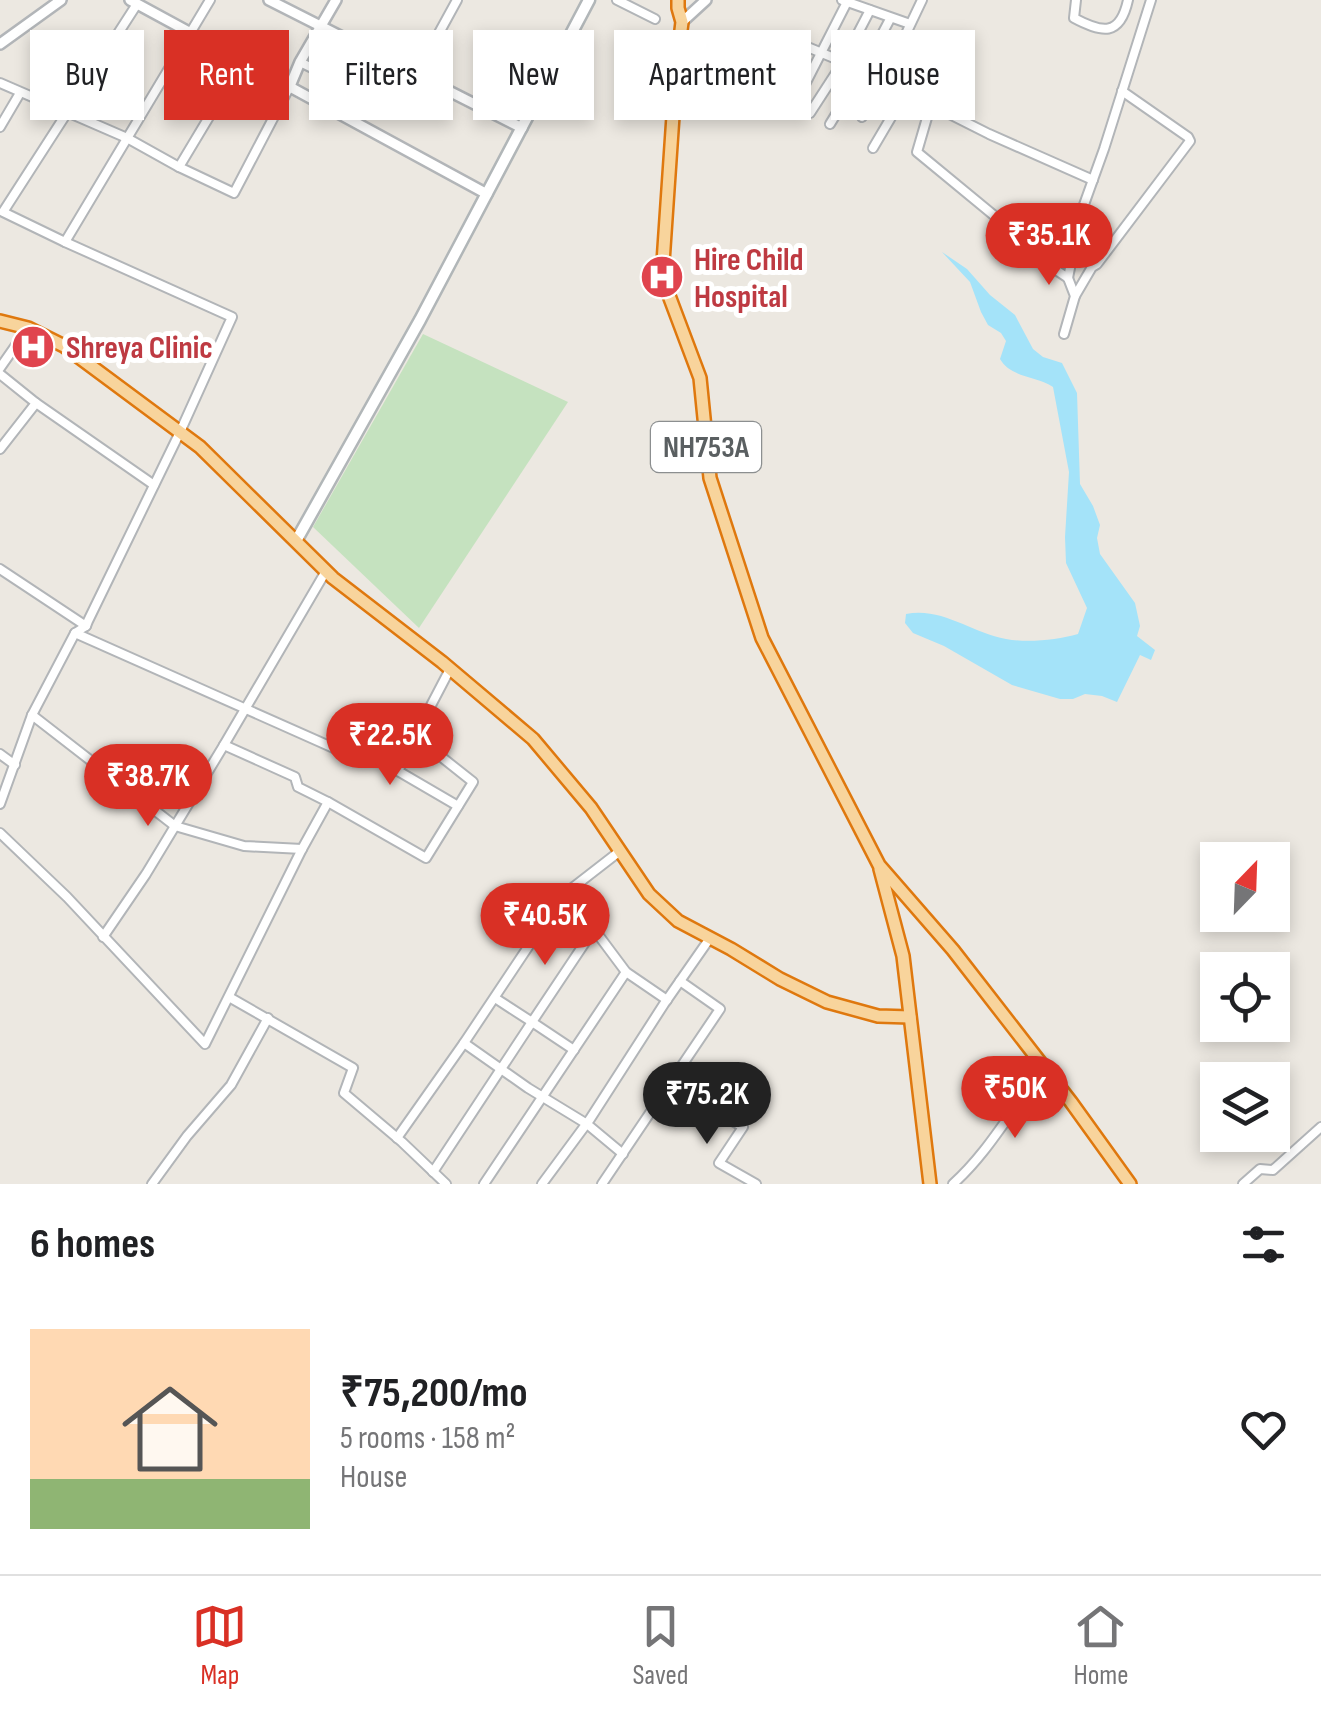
<!DOCTYPE html>
<html lang="en">
<head>
<meta charset="utf-8">
<style>
	body { margin:0; font-family:"Sofia Sans Condensed",sans-serif; background:#f2f2f2; color:#202124; height:100vh; display:flex; flex-direction:column; font-size:38px; white-space:nowrap }
	* { box-sizing:border-box; margin:0 }
	p { font-size:32px; color:#757577 }
	.icon { flex:none; width:55px; height:55px; fill:none; stroke:currentColor; stroke-width:2; stroke-linecap:round; stroke-linejoin:round }
	.map { position:relative; height:1184px; overflow:hidden }
	.panel { display:flex; flex-direction:column; background:#fff; flex:1 }
	.panel>* { flex:none }
	.hud { position:absolute; left:30px; top:30px; width:1262px; height:90px; display:flex; gap:20px }
	.needle { width:65px; rotate:23deg }
	.buttons { position:absolute; left:1200px; top:842px; display:grid; gap:20px }
	.buttons a { display:grid; place-items:center; width:90px; height:90px; border-radius:0px; background:#fff; box-shadow:0 5px 15px #0003; font-size:50px }
	.price { position:absolute; translate:-50% -85px; padding:0 22px; border-radius:35px; background:#d93025; color:#fff; font-size:32px; line-height:65px; filter:drop-shadow(0 2px 5px #0008) }
	.price::after { content:''; position:absolute; left:50%; top:60px; width:30px; height:22px; margin-left:-15px; background:inherit; clip-path:polygon(0 0,100% 0,50% 100%) }
	.price.selected { background:#222; color:#fff }
	ul { padding:0; list-style:none }
	li { display:flex; align-items:center; gap:30px; height:250px; padding:0 30px }
	li span { display:grid; place-items:center; flex:none; width:280px; height:200px; border-radius:0px; color:#555 }
	li>.icon { margin-inline-start:auto }
	span .icon { width:120px; height:120px; fill:#fffc; stroke-width:1 }
	li b { font-size:42px }
	h2 { display:flex; justify-content:space-between; align-items:center; height:120px; padding:0 30px; font-size:42px }
	.pill { padding:0 35px; border-radius:0px; background:#fff; box-shadow:0 5px 15px #0003; font-size:35px; line-height:90px }
	.pill.selected { background:#d93025; color:#fff }
	.tabs { display:flex; justify-content:space-around; align-items:center; height:140px; border-top:2px solid #e0e0e0; background:#fff; font-size:28px; color:#757577 }
	.tabs a { display:grid; justify-items:center; gap:5px }
	.tabs .selected { color:#d93025 }
	.map>svg:first-child { display:block }
</style>
</head>
<body>
<div class="map">
<svg width="1321" height="1184" viewBox="0 0 1321 1184">
	<rect width="100%" height="100%" fill="#ece8e1"/>
	<polygon fill="#c5e2bf" points="423,334 568,402 419,628 313,527"/>
	<path fill="#a4e3f9" d="M 942,252 L 967,269 L 990,295 L 1015,315 L 1033,349 L 1043,357 L 1062,363 L 1077,393 L 1080,484 L 1093,506 L 1100,525 L 1097,538 L 1100,554 L 1135,603 L 1140,626 L 1137,636 L 1155,650 L 1151,660 L 1140,655 L 1117,702 L 1102,696 L 1085,694 L 1073,699 L 1060,699 L 1012,685 L 944,646 L 913,633 L 905,623 L 906,614 C 943,607 971,633 1006,639 C 1028,643 1057,640 1078,634 L 1087,608 L 1066,563 L 1065,537 L 1069,472 L 1053,387 C 1037,376 1011,378 1000,359 L 1006,341 L 1001,333 L 988,325 L 981,312 L 970,282 Z"/>
	<g fill="none" stroke-linecap="round" stroke-linejoin="round">
		<g stroke="#b2b5b8" stroke-width="12">
			<g id="minor">
				<polyline points="617,0 655,19"/>
				<polyline points="842,0 910,24"/>
				<path d="M 1076,0 L 1074,18 C 1102,33 1120,37 1128,0"/>
				<polyline points="137,4 3,212 65,242 210,0"/>
				<polyline points="242,62 179,167 234,193 290,86"/>
				<polyline points="300,62 383,103"/>
				<polyline points="416,75 457,0"/>
				<polyline points="0,83 127,138 179,167"/>
				<polyline points="769,92 793,41 858,68 989,134 1093,180"/>
				<polyline points="795,104 847,2"/>
				<polyline points="931,104 917,152 1031,246 1047,264 1068,278 1075,296 1064,334"/>
				<polyline points="810,113 843,62 870,10"/>
				<polyline points="862,117 884,80 922,0"/>
				<polyline points="830,124 863,70 890,19"/>
				<polyline points="0,127 20,93"/>
				<polyline points="873,148 906,92"/>
				<polyline points="1068,278 1081,213 1104,149 1151,0"/>
				<polyline points="1075,296 1092,267 1097,264 1190,141 1188,137 1122,91"/>
				<polyline points="0,368 28,328"/>
				<polyline points="0,374 36,403 0,449"/>
				<polyline points="36,403 154,485"/>
				<polyline points="0,569 86,626"/>
				<polyline points="75,633 336,749 377,758 398,771"/>
				<polyline points="32,715 175,826 244,846 302,849"/>
				<polyline points="415,736 398,771 458,806"/>
				<polyline points="0,754 15,765"/>
				<polyline points="328,802 426,858 473,782 415,736 450,669"/>
				<polyline points="0,804 32,715 75,633 86,626 88,621 180,432 232,317 65,242"/>
				<polyline points="0,833 67,897 205,1044 302,849 328,802 298,787 295,777 224,745 326,571"/>
				<polyline points="620,851 562,896 464,1043 528,1088 587,1124 623,1154"/>
				<polyline points="567,893 626,972 667,1000"/>
				<polyline points="103,937 146,874 224,745"/>
				<polyline points="229,997 353,1068 344,1093 402,1142 446,1184"/>
				<polyline points="495,998 532,1022 594,929"/>
				<polyline points="670,1085 743,1127 719,1163 756,1184"/>
				<polyline points="397,1138 464,1043"/>
				<polyline points="433,1172 532,1022 574,1050"/>
				<polyline points="152,1184 187,1136 231,1085 268,1018"/>
				<polyline points="484,1184 626,972"/>
				<polyline points="542,1184 590,1119 664,1004 710,938"/>
				<polyline points="602,1184 720,1009 680,981"/>
				<path d="M 953,1184 C 990,1151 1013,1106 1045,1068"/>
				<polyline points="1243,1184 1260,1169 1273,1170 1321,1127"/>
			</g>
		</g>
		<g stroke="#b2b5b8" stroke-width="14">
			<g id="tertiary">
				<polyline points="130,0 487,194"/>
				<polyline points="269,0 522,128"/>
				<polyline points="682,22 706,0"/>
				<polyline points="0,44 61,0"/>
				<polyline points="290,86 300,62 336,0"/>
			</g>
		</g>
		<g stroke="#b1b6b8" stroke-width="15">
			<polyline id="secondary" points="296,541 420,320 589,0"/>
		</g>
		<g stroke="#df780e" stroke-width="16">
			<g id="trunk">
				<polyline points="678,0 678,8 682,22 676,72 662,277 700,378 710,478 762,638 879,865 953,950 1071,1102 1130,1184"/>
				<polyline points="0,321 28,328 64,346 200,447 333,578 442,662 533,739 591,808 649,894 678,921 731,949 780,979 827,1002 878,1016 910,1017"/>
				<polyline points="880,869 903,956 930,1184"/>
			</g>
		</g>
		<use href="#minor" stroke="#fff" stroke-width="8"/>
		<use href="#tertiary" stroke="#fff" stroke-width="9"/>
		<use href="#secondary" stroke="#fff" stroke-width="10"/>
		<use href="#trunk" stroke="#f8d49c" stroke-width="11"/>
	</g>
	<defs>
		<g id="hospital-disc" transform="scale(2.25)"><circle r="9.5" fill="#e0444e" stroke="#fff"/><path d="M-5-5h3v3.5h4V-5h3V5h-3V1.5h-4V5h-3Z" fill="#fff"/></g>
	</defs>
	<g fill-rule="evenodd">
		<use href="#hospital-disc" x="662" y="277"/>
		<use href="#hospital-disc" x="33" y="347"/>
	</g>
	<g text-anchor="middle" stroke-width="10" stroke-linejoin="round" paint-order="stroke">
		<rect fill="#fff" stroke="#8c8f90" stroke-width="2.5" x="651" y="422" width="110" height="50" rx="8"/>
		<g font-size="30" font-weight="bold" fill="#5a5f61">
			<text x="706" y="457">NH753A</text>
		</g>
		<g font-size="32" font-weight="bold" fill="#be3a42" stroke="#fff" text-anchor="start">
			<text x="694" y="270">Hire Child<tspan x="694" dy="37">Hospital</tspan></text>
			<text x="66" y="358">Shreya Clinic</text>
		</g>
	</g>
</svg>
<div class="buttons">
<a><svg class="needle" viewBox="-14 -14 28 28"><path d="M0-13l5 13h-10z" fill="#e53935"/><path d="M0 13l5-13h-10z" fill="#757577"/></svg></a>
<a><svg class="icon" aria-label="locate" viewBox="0 0 24 24"><circle cx="12" cy="12" r="6"/><path d="M12 2v4M12 18v4M2 12h4M18 12h4"/></svg></a>
<a><svg class="icon" aria-label="layers" viewBox="0 0 24 24"><path d="M12 4l9 5-9 5-9-5zM3 14l9 5 9-5"/></svg></a>
</div>
<b class="price" style="left:1049px;top:288px">₹35.1K</b>
<b class="price" style="left:390px;top:788px">₹22.5K</b>
<b class="price" style="left:148px;top:829px">₹38.7K</b>
<b class="price" style="left:545px;top:968px">₹40.5K</b>
<b class="price" style="left:1015px;top:1141px">₹50K</b>
<b class="price selected" style="left:707px;top:1147px">₹75.2K</b>
<div class="hud">
<a class="pill">Buy</a>
<a class="pill selected">Rent</a>
<a class="pill">Filters</a>
<a class="pill">New</a>
<a class="pill">Apartment</a>
<a class="pill">House</a>
</div>
</div>
<section class="panel">
<h2>6 homes<svg class="icon" aria-label="filters" viewBox="0 0 24 24"><path d="M4 7h16M4 17h16"/><circle cx="9" cy="7" r="2"/><circle cx="15" cy="17" r="2"/></svg></h2>
<ul>
<li><span style="background:linear-gradient(#ffd9b3 75%,#8fb573 0)"><svg class="icon" aria-label="home" viewBox="0 0 24 24"><path d="M3 11l9-7 9 7M6 9v11h12V9"/></svg></span><div><b>₹75,200/mo</b><p>5 rooms · 158 m²</p><p>House</p></div><svg class="icon" aria-label="heart" viewBox="0 0 24 24"><path d="M12 20l-8-8c-3-5 5-10 8-4 3-6 11-1 8 4z"/></svg></li>
</ul>
</section>
<nav class="tabs">
<a class="selected"><svg class="icon" aria-label="map" viewBox="0 0 24 24"><path d="M3 6l6-2 6 2 6-2v14l-6 2-6-2-6 2zM9 4v14M15 6v14"/></svg>Map</a>
<a><svg class="icon" aria-label="saved" viewBox="0 0 24 24"><path d="M7 4h10v16l-5-4-5 4z"/></svg>Saved</a>
<a><svg class="icon" aria-label="home" viewBox="0 0 24 24"><path d="M3 11l9-7 9 7M6 9v11h12V9"/></svg>Home</a>
</nav>
</body>
</html>
